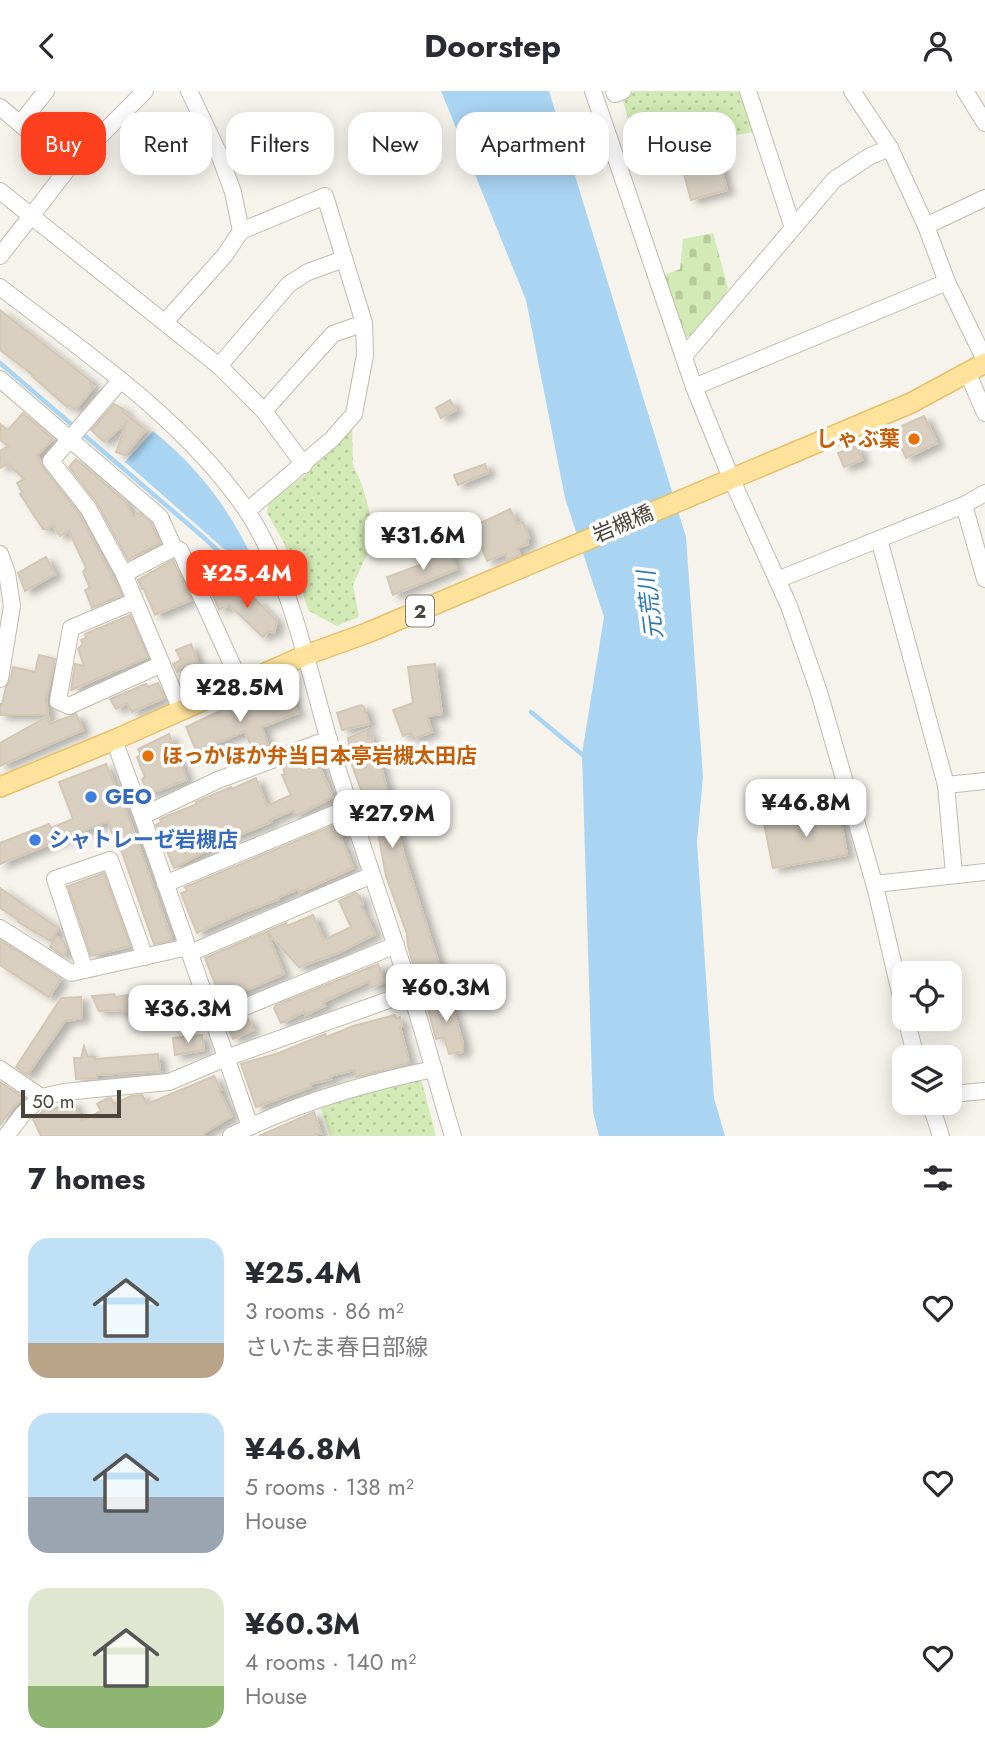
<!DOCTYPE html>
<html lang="en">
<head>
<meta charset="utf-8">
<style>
	body { margin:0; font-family:Jost,"Noto Sans JP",sans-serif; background:#f7f7f7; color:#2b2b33; height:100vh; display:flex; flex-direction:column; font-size:26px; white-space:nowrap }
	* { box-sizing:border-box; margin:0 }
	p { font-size:23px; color:#7c7c81 }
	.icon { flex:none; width:38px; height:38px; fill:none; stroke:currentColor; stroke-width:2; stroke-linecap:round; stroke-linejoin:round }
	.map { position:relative; height:1045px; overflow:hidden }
	.details { display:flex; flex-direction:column; background:#fff; flex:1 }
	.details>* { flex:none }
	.top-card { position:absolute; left:21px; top:21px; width:943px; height:63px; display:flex; gap:14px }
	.tools { position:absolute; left:892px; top:870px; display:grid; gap:14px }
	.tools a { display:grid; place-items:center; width:70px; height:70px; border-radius:14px; background:#fff; box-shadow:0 4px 18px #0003; font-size:35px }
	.scale { position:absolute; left:21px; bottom:18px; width:100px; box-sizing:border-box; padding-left:7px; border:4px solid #4b4439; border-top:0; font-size:19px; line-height:24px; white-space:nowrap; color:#4b4439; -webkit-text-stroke:5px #fff; paint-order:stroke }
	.price { position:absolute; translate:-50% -60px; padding:0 16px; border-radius:14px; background:#fff; color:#222; font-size:23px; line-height:46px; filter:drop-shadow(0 2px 4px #0008) }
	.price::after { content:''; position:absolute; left:50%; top:42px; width:21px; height:16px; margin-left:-10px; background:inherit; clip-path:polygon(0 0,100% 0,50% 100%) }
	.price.active { background:#fc3f1d; color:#fff }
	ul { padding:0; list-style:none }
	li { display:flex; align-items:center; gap:21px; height:175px; padding:0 28px }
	li span { display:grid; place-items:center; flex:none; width:196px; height:140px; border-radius:21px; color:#555 }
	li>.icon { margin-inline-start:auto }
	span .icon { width:84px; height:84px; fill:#fffc; stroke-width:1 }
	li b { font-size:30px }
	h2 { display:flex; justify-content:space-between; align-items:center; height:84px; padding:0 28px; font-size:30px }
	.tag { padding:0 24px; border-radius:21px; background:#fff; box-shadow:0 4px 18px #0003; font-size:24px; line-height:63px }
	.tag.active { background:#fc3f1d; color:#fff }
	header { display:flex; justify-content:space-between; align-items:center; height:91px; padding:0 28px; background:#fff; font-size:32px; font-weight:700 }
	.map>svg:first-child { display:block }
</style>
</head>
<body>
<header><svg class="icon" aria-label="back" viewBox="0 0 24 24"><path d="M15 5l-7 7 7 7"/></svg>Doorstep<svg class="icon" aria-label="person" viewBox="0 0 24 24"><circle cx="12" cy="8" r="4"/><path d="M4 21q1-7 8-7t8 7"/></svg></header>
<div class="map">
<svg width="985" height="1045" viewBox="0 0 985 1045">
	<defs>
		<pattern id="cemetery-stones" width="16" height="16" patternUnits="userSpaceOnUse" patternTransform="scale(1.75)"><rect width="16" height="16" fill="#d2eab5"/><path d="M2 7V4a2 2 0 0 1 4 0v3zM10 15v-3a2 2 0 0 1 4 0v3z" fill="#b6ca9c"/></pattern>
		<pattern id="park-dots" width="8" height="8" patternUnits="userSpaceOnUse" patternTransform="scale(1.75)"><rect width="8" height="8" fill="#d2eab5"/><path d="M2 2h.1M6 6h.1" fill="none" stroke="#b6ca9c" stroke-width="1.8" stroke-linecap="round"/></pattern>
		<filter id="shadow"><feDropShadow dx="7" dy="4" stdDeviation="3.5" flood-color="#0004"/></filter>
	</defs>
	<rect width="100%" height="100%" fill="#f6f3ec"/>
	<polygon fill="url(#cemetery-stones)" points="713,142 728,197 722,214 692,245 683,246 664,184 680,178 683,148"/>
	<g fill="url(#park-dots)">
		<polygon points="635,0 740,0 754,41 638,62 622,6"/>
		<polygon points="352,333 353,374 362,394 376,443 353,494 359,526 337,535 309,520 283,450 267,422 269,410 304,385"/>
		<polygon points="421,988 436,1045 330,1045 320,1015"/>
	</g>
	<g fill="#a9d4f2">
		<polygon points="441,0 549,0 686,446 703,686 697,751 714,1007 725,1045 599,1045 593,1021 582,663 604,526 565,407 526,209"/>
		<path d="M 153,340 C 207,384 237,429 264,493 L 125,371 Z"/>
	</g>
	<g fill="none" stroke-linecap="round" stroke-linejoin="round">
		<g stroke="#a9d4f2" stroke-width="4.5">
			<polyline points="0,272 202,445 263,501"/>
			<polyline points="531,621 584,665"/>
		</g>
	</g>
	<g fill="#d8cfc1" stroke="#d3c7b4" stroke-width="2" filter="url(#shadow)">
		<polygon points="719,69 727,99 691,109 683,79"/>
		<polygon points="0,219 91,290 90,293 94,296 75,319 69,314 67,316 32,285 33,284 0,259"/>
		<polygon points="450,309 456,319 441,327 436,317"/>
		<polygon points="114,313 125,319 123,321 146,339 125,364 116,361 126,332 104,351 91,339"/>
		<polygon points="23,322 53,348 37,364 43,376 79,423 122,504 92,517 85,499 90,497 83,481 86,477 69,440 60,445 53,434 47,438 43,438 20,403 22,401 17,392 24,388 8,373 0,377 0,360 8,355 0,349 0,333 8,339"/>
		<polygon points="924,325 937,352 906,367 893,339"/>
		<polygon points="857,355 862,369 844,376 838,362"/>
		<polygon points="76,368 125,410 133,425 140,422 151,432 160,452 128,469 97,412 69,376"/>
		<polygon points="485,373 488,382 458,394 454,384"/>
		<polygon points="510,418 517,433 523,431 529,447 527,448 528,453 517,457 520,464 508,469 505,463 487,470 474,435"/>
		<polygon points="435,459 438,464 449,460 457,478 393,504 387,486 428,471 425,464"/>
		<polygon points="46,466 55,483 25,500 18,482"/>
		<polygon points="173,469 191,509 155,524 144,498 142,498 138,489"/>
		<polygon points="238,494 247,516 255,508 277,530 274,542 269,540 263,546 229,514 219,519 213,505"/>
		<polygon points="130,524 148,566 71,599 75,573 84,575 78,558 83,553 81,549 86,547 85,543"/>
		<polygon points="191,553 198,572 177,581 173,573 181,569 176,559"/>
		<polygon points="39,564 55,568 46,608 48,624 0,624 0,613 2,613 6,596 10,590 13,576 35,581"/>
		<polygon points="435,573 442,623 427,625 432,641 413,648 411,642 403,645 393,619 413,612 408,576"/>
		<polygon points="158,592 164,607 132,621 127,612 116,618 110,608 146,593 148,596"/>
		<polygon points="291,604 298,622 262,636 268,654 266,657 258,661 256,659 253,660 245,640 197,661 186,636 228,616 231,622 251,615 256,618"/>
		<polygon points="361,614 364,616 369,633 342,639 337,622"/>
		<polygon points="76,623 83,639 0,675 0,652 48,625 49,633"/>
		<polygon points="368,638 368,645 372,645 375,669 379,668 404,764 439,873 415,880 408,855 407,843 386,785 378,742 373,732 376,731 371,711 365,710 352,674 348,647"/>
		<polygon points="169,643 187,689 148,703 142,688 145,686 137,666 141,664 138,658"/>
		<polygon points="318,663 323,673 319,675 333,706 296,725 293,719 270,729 271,731 229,748 230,750 219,755 218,753 174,777 156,734 161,731 160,728 197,713 196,711 231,696 232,698 256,687 267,715 291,704 282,684 285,683 283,676"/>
		<polygon points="106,673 129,727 172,849 154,853 117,747 114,741 112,742 108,730 0,773 0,752 49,733 51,737 73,728 59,691"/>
		<polygon points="839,719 847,764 773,777 764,732"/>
		<polygon points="337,733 344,743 340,745 353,777 300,801 298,798 279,806 279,808 241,822 197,842 181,802 187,800 185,796"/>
		<polygon points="104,782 130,855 91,865 68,795"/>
		<polygon points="0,797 58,837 51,850 18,831 19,829 0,817"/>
		<polygon points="356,802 360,805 363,814 361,815 375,843 338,862 299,876 267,841 284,883 228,907 230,911 219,915 217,907 220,906 205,867 286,832 287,835 313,824 324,849 351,836 339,810"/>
		<polygon points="56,845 64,850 67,859 63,865 50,856"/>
		<polygon points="0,849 61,888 49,906 0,874"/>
		<polygon points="378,873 385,891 371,897 369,890 323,911 325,915 305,924 304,921 281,932 274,917 276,914"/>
		<polygon points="177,897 178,912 132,921 120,921 120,919 99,920 92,905 114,903 115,906"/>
		<polygon points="81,906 82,927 65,930 27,984 16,976 61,907"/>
		<polygon points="449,906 463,952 463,961 449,963 444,946 436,948 426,911"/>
		<polygon points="395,924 396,927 400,926 402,935 400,936 409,971 406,973 356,986 354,979 330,985 331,988 310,993 311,996 256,1016 241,973 279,962 325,943 327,946 353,935"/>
		<polygon points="247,926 253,939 233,948 228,936"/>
		<polygon points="202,944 204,959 175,964 173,947"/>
		<polygon points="84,955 88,966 95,966 95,968 158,963 160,980 97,984 97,987 76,988 74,967 81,967"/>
		<polygon points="214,985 221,999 219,1000 232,1025 204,1042 204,1045 41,1045 33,1028 49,1016 50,1019 73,1011 82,1030 101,1020 97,1013 106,1008 111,1007 114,1013 131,1005 142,1004 147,1013"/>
		<polygon points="0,991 24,1007 16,1013 0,1034"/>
		<polygon points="314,1021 321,1042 311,1045 259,1045"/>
	</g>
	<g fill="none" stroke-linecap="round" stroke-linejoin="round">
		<g stroke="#c2bbae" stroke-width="18">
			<g id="minor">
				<polyline points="189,0 219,63 233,101 241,140"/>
				<polyline points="593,0 694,296 731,387 789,515 819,601 876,799 905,923"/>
				<polyline points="614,0 615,3 623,0"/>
				<polyline points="748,0 793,137"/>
				<polyline points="852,0 890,57 926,135 947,191 985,269"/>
				<polyline points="965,0 985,32"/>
				<polyline points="0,16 70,75"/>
				<polyline points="20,33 46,0"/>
				<polyline points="0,100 219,275 264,320 304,374"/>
				<polyline points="926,135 985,107"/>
				<polyline points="0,165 70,75 145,0"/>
				<path d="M 0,196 C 84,261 177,323 240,410 C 286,472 307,572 328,646 C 355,738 388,827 416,918 C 429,960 440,1003 453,1045"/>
				<polyline points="165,231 225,164 241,140 325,105 364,232 365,264 357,307 354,323 332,348 247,420"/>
				<polyline points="685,264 834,89 870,65 890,57"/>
				<polyline points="219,275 289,193 308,181 344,168"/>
				<polyline points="968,283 985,322"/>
				<polyline points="0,288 160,426 174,457 180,459 241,593"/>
				<polyline points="121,289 51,370 88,417 124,483 181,619"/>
				<polyline points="694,296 947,191"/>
				<polyline points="264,320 333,243 364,232"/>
				<polyline points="964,414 985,488"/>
				<polyline points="879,448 946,694 954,783"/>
				<polyline points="0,463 7,482 12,515 0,588"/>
				<polyline points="124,483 174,457"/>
				<polyline points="777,489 964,414 985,402"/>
				<polyline points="135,510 71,537 58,610 69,615 162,573"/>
				<polyline points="114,649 142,725 250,1035"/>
				<polyline points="946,694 985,690"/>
				<polyline points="142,725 218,689 329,648"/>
				<polyline points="165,793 351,716"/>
				<polyline points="875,793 985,781"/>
				<polyline points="0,837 71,882 188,856"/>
				<polyline points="190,862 372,784"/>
				<polyline points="85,879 55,788 110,769 145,866"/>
				<polyline points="906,928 916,966"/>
				<polyline points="213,929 396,854"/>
				<polyline points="0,978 41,1006"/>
				<polyline points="950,1003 985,1000"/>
				<polyline points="930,1012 941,1045"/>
				<polyline points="6,1045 23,1023 41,1006 64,1001 169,991 226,967 411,901"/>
				<path d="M 231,1045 C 294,1013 365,992 434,978"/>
			</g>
		</g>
		<g stroke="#e6c16a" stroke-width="22">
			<polyline id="major" points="0,696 114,649 306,564 367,542 911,312 985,272"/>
		</g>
		<use href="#minor" stroke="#fff" stroke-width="16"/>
		<use href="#major" stroke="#ffe39c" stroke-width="19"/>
	</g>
	<g fill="#e8710a" stroke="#fff" stroke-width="2.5">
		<circle cx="914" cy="348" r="7"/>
		<circle cx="148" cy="665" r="7"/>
	</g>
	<g fill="#3f7fe0" stroke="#fff" stroke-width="2.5">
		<circle cx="91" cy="706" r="7"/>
		<circle cx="35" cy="749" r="7"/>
	</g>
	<g text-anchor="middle" stroke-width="7" stroke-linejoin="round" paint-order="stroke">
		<rect fill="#fff" stroke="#817c74" stroke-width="2" x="406" y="504.5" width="28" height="31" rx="5"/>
		<g font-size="19" font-weight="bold" fill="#4b4439">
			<text x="420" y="527">2</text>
		</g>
		<g font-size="21" font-weight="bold" fill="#c56008" stroke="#fff" text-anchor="end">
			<text x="900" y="355">しゃぶ葉</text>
			<text x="162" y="672" text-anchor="start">ほっかほか弁当日本亭岩槻太田店</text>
		</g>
		<g font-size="21" fill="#4b4439" stroke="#fff">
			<text transform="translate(623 433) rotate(-23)" y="7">岩槻橋</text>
		</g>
		<g font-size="21" font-weight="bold" fill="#366cbe" stroke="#fff" text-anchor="start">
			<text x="105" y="713">GEO</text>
			<text x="49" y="756">シャトレーゼ岩槻店</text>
		</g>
		<g font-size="23" font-style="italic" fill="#2e7ab2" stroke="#fff">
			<text transform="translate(650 514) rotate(-97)" y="8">元荒川</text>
		</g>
	</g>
</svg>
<div class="tools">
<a><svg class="icon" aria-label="locate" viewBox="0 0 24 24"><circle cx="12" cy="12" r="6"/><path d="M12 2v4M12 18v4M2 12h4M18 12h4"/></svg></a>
<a><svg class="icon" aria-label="layers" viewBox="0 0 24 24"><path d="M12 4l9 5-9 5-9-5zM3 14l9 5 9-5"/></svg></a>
</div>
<div class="scale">50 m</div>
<b class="price" style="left:423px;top:481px">¥31.6M</b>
<b class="price active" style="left:247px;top:519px">¥25.4M</b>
<b class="price" style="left:240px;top:633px">¥28.5M</b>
<b class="price" style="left:806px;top:748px">¥46.8M</b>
<b class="price" style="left:392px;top:759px">¥27.9M</b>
<b class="price" style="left:446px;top:933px">¥60.3M</b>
<b class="price" style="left:188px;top:954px">¥36.3M</b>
<div class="top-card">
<a class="tag active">Buy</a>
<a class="tag">Rent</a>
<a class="tag">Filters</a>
<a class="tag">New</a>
<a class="tag">Apartment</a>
<a class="tag">House</a>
</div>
</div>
<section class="details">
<h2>7 homes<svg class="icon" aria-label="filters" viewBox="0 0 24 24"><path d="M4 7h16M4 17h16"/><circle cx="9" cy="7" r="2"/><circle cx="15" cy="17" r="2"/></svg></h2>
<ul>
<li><span style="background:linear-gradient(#bfe0f5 75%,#b9a48a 0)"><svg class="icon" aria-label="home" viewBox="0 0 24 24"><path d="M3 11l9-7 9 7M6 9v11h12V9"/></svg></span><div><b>¥25.4M</b><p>3 rooms · 86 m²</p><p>さいたま春日部線</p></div><svg class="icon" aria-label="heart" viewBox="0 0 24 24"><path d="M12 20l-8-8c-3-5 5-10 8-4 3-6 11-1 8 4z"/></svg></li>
<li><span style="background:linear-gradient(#bfe0f5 60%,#9aa5b1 0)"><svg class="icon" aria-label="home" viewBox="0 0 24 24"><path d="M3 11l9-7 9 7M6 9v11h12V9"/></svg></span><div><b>¥46.8M</b><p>5 rooms · 138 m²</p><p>House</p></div><svg class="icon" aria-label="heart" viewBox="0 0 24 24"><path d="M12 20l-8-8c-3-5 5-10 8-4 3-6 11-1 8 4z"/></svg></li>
<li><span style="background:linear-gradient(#dfe7d0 70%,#8fb573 0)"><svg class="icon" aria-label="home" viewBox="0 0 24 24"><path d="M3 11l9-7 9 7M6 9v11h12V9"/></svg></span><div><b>¥60.3M</b><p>4 rooms · 140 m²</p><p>House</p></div><svg class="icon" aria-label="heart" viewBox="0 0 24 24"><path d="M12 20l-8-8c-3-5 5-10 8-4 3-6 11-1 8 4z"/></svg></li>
</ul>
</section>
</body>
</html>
